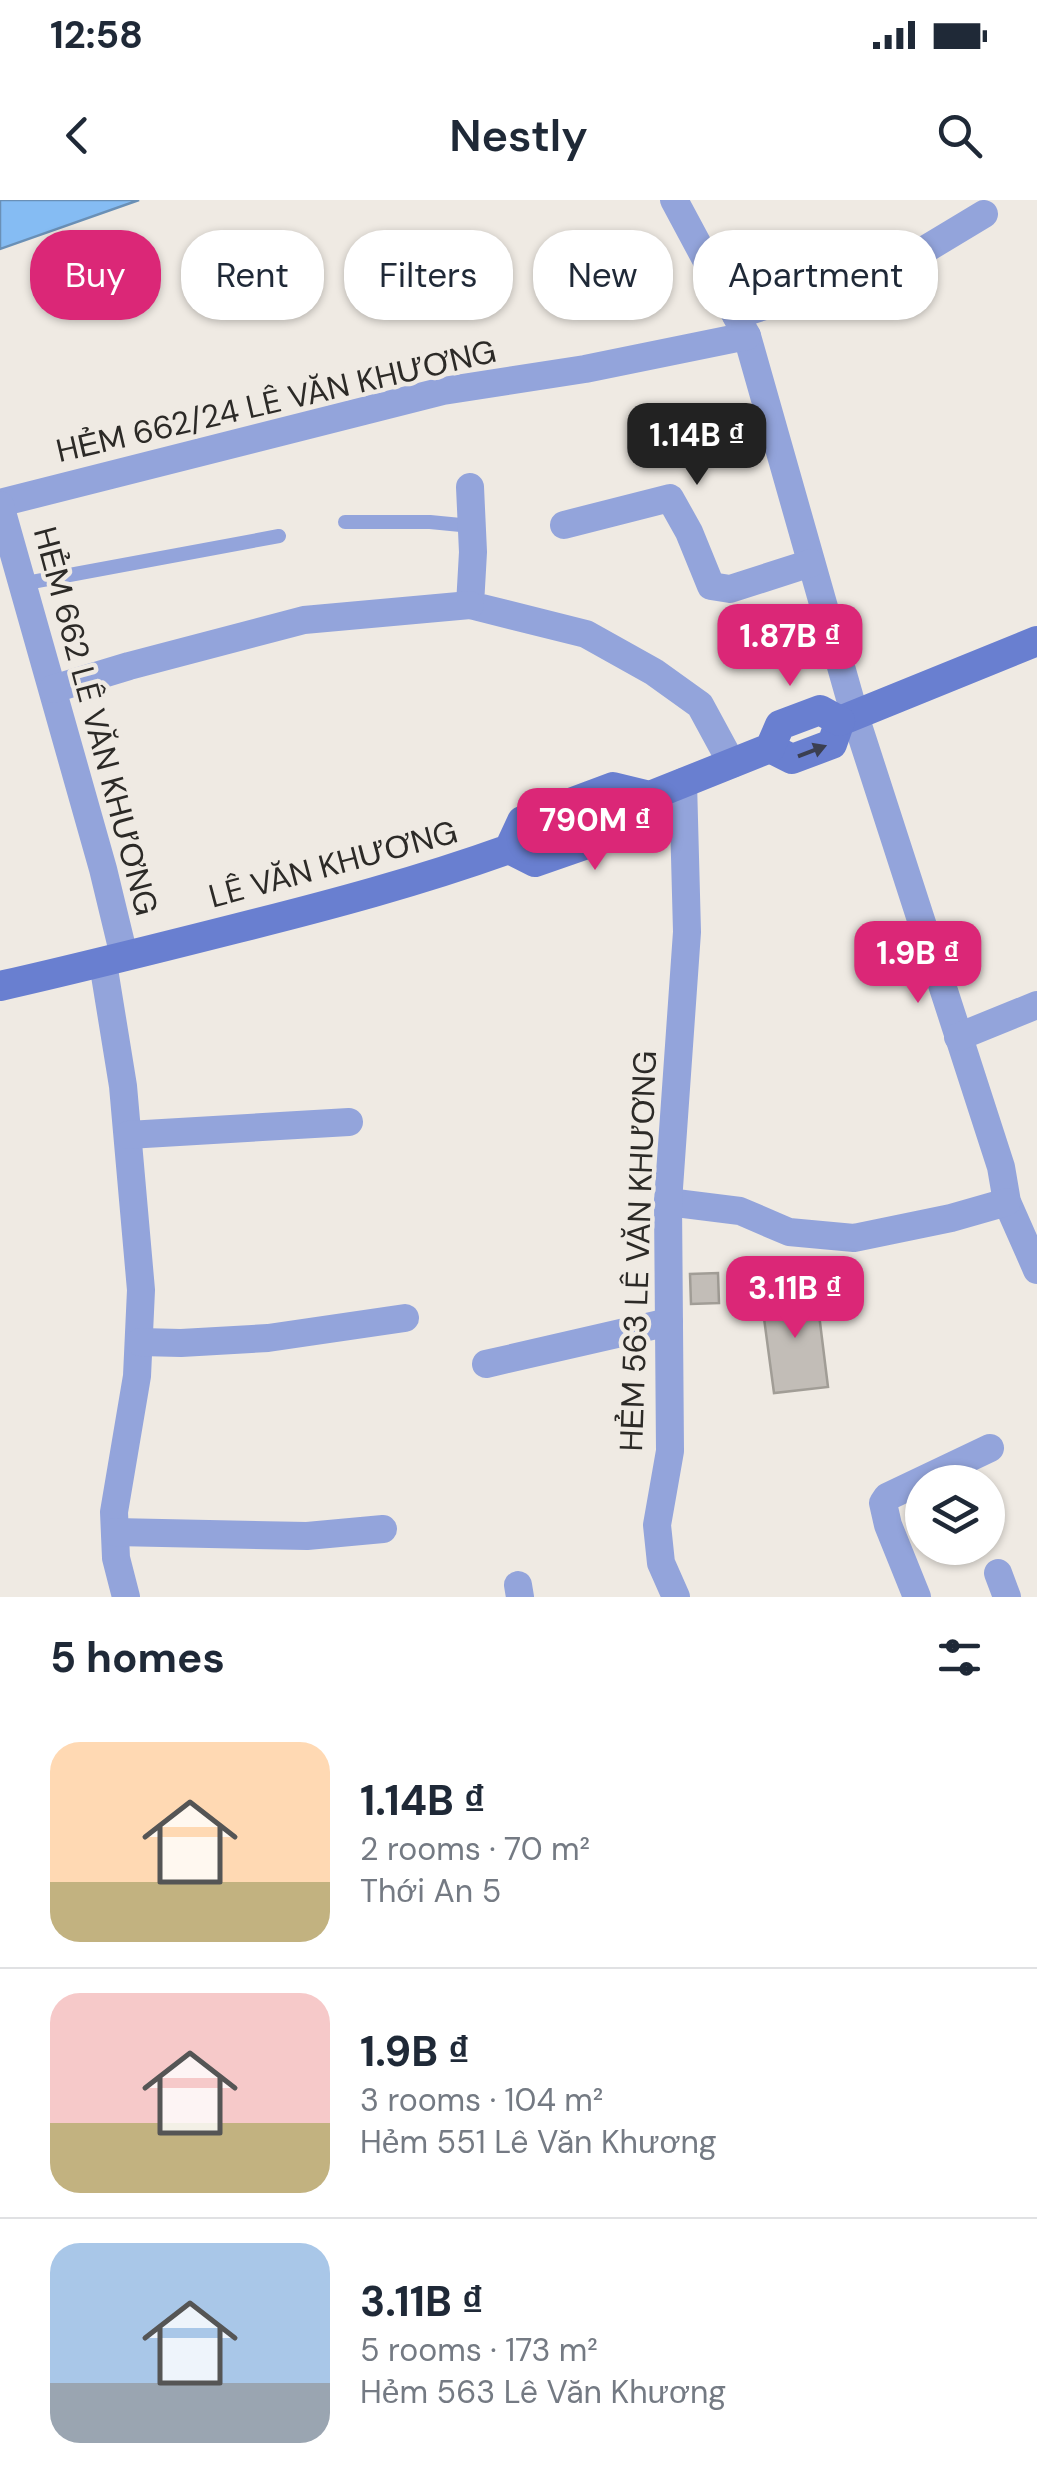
<!DOCTYPE html>
<html lang="en">
<head>
<meta charset="utf-8">
<style>
	body { margin:0; font-family:"DM Sans",sans-serif; background:#f6f6f7; color:#1f2937; height:100vh; display:flex; flex-direction:column; font-size:38px; white-space:nowrap }
	* { box-sizing:border-box; margin:0 }
	p { font-size:32px; color:#747a83 }
	.icon { flex:none; width:55px; height:55px; fill:none; stroke:currentColor; stroke-width:2; stroke-linecap:round; stroke-linejoin:round }
	.map { position:relative; height:1397px; overflow:hidden }
	.details { display:flex; flex-direction:column; background:#fff; flex:1 }
	.details>* { flex:none }
	.top-card { position:absolute; left:30px; top:30px; width:978px; height:90px; display:flex; gap:20px }
	.fabs { position:absolute; left:905px; top:1265px; display:grid; gap:20px }
	.fabs a { display:grid; place-items:center; width:100px; height:100px; border-radius:50%; background:#fff; box-shadow:0 2px 8px #0004; font-size:50px }
	.price { position:absolute; translate:-50% -85px; padding:0 22px; border-radius:20px; background:#db2777; color:#fff; font-size:32px; line-height:65px; filter:drop-shadow(0 2px 5px #0008) }
	.price::after { content:''; position:absolute; left:50%; top:60px; width:30px; height:22px; margin-left:-15px; background:inherit; clip-path:polygon(0 0,100% 0,50% 100%) }
	.price.selected { background:#222; color:#fff }
	ul { padding:0; list-style:none }
	li { display:flex; align-items:center; gap:30px; height:250px; padding:0 50px }
	li+li { border-top:2px solid #e0e1e3 }
	li span { display:grid; place-items:center; flex:none; width:280px; height:200px; border-radius:30px; color:#555 }
	li>.icon { margin-inline-start:auto }
	span .icon { width:120px; height:120px; fill:#fffc; stroke-width:1 }
	li b { font-size:42px }
	h2 { display:flex; justify-content:space-between; align-items:center; height:120px; padding:0 50px; font-size:42px }
	.pill { padding:0 35px; border-radius:40px; background:#fff; box-shadow:0 2px 8px #0004; font-size:35px; line-height:90px }
	.pill.selected { background:#db2777; color:#fff }
	.status { display:flex; justify-content:space-between; align-items:center; height:70px; padding:0 50px; background:#fff; direction:ltr }
	.status svg { height:28px; fill:currentColor }
	header { display:flex; justify-content:space-between; align-items:center; height:130px; padding:0 50px; background:#fff; font-size:45px; font-weight:600 }
	.map>svg:first-child { display:block }
</style>
</head>
<body>
<div class="status"><b>12:58</b><svg viewBox="0 0 49 12"><path d="M0 12V9h3v3zM5 12V6h3v6zM10 12V3h3v9zM15 12V0h3v12zM26 1h20v11H26zM47 4h2v5h-2z"/></svg></div>
<header><svg class="icon" aria-label="back" viewBox="0 0 24 24"><path d="M15 5l-7 7 7 7"/></svg>Nestly<svg class="icon" aria-label="search" viewBox="0 0 24 24"><circle cx="10" cy="10" r="6"/><path d="M15 15l6 6"/></svg></header>
<div class="map">
<svg width="1037" height="1397" viewBox="0 0 1037 1397">
	<rect width="100%" height="100%" fill="#efeae3"/>
	<polygon fill="#85bcf3" stroke="#6a90b6" stroke-width="2.5" points="0,0 139,0 0,49"/>
	<g fill="#c2bdb7" stroke="#a19d96" stroke-width="2.5">
		<polygon points="718,1073 719,1103 691,1104 690,1074"/>
		<polygon points="816,1090 828,1187 774,1193 761,1096"/>
	</g>
	<g fill="none" stroke-linecap="round" stroke-linejoin="round">
		<g stroke="#93a4db" stroke-width="14">
			<polyline points="345,322 430,322 471,326"/>
			<polyline points="21,384 279,336"/>
		</g>
		<g stroke="#93a4db" stroke-width="28">
			<polyline points="674,0 747,136 855,516 1001,967 1007,1002 1037,1070"/>
			<polyline points="736,115 901,64 984,14"/>
			<polyline points="470,287 473,352 470,405 586,434 654,472 700,505 732,564"/>
			<polyline points="0,303 443,191 585,169 747,136"/>
			<polyline points="0,305 103,669 124,756"/>
			<polyline points="564,325 670,298 689,332 711,386 730,389 811,363"/>
			<polyline points="53,489 129,466 304,420 470,405"/>
			<polyline points="103,763 123,886 141,1090 137,1176 114,1312 116,1358 126,1397"/>
			<polyline points="958,837 1037,805"/>
			<polyline points="128,935 349,922"/>
			<polyline points="668,1002 740,1011 789,1032 854,1038 951,1018 1007,1002"/>
			<polyline points="140,1142 181,1143 268,1138 405,1118"/>
			<polyline points="486,1164 669,1122"/>
			<polyline points="115,1332 307,1336 383,1329"/>
			<polyline points="998,1373 1007,1397"/>
			<polyline points="518,1385 520,1397"/>
			<polyline points="676,1397 661,1363 657,1325 670,1251 668,1002 687,732 683,582"/>
			<polyline points="917,1397 888,1325 883,1303 887,1297 990,1248"/>
		</g>
		<g stroke="#697fd0" stroke-width="30">
			<polyline points="840,521 1037,441"/>
			<polyline points="770,548 792,559 832,544 840,521"/>
			<polyline points="509,649 535,662 630,629 650,596"/>
			<path d="M 0,786 C 80,768 159,748 238,728 C 330,705 420,681 509,649 L 522,621 L 613,587 L 650,596 L 770,548 L 780,525 L 820,510 L 840,521"/>
		</g>
	</g>
	<defs><path id="oneway-solid" d="M-6-.8H1V-3.2L6.5 0L1 3.2V.8H-6Z" transform="scale(2.5)"/></defs>
	<use fill="#3b3f51" href="#oneway-solid" transform="translate(812 551) rotate(-21)"/>
	<g text-anchor="middle" stroke-width="9" stroke-linejoin="round" paint-order="stroke">
		<g font-size="32" fill="#2c2a27" stroke="#efeae3">
			<text transform="translate(276 201) rotate(-13)" y="11">HẺM 662/24 LÊ VĂN KHƯƠNG</text>
			<text transform="translate(96 521) rotate(75)" y="11">HẺM 662 LÊ VĂN KHƯƠNG</text>
			<text transform="translate(333 664) rotate(-15)" y="11">LÊ VĂN KHƯƠNG</text>
			<text transform="translate(638 1051) rotate(-88)" y="11">HẺM 563 LÊ VĂN KHƯƠNG</text>
		</g>
	</g>
</svg>
<div class="fabs">
<a><svg class="icon" aria-label="layers" viewBox="0 0 24 24"><path d="M12 4l9 5-9 5-9-5zM3 14l9 5 9-5"/></svg></a>
</div>
<b class="price selected" style="left:697px;top:288px">1.14B ₫</b>
<b class="price" style="left:790px;top:489px">1.87B ₫</b>
<b class="price" style="left:595px;top:673px">790M ₫</b>
<b class="price" style="left:918px;top:806px">1.9B ₫</b>
<b class="price" style="left:795px;top:1141px">3.11B ₫</b>
<div class="top-card">
<a class="pill selected">Buy</a>
<a class="pill">Rent</a>
<a class="pill">Filters</a>
<a class="pill">New</a>
<a class="pill">Apartment</a>
</div>
</div>
<section class="details">
<h2>5 homes<svg class="icon" aria-label="filters" viewBox="0 0 24 24"><path d="M4 7h16M4 17h16"/><circle cx="9" cy="7" r="2"/><circle cx="15" cy="17" r="2"/></svg></h2>
<ul>
<li><span style="background:linear-gradient(#ffd9b3 70%,#c2b280 0)"><svg class="icon" aria-label="home" viewBox="0 0 24 24"><path d="M3 11l9-7 9 7M6 9v11h12V9"/></svg></span><div><b>1.14B ₫</b><p>2 rooms · 70 m²</p><p>Thới An 5</p></div></li>
<li><span style="background:linear-gradient(#f6c9c9 65%,#c2b280 0)"><svg class="icon" aria-label="home" viewBox="0 0 24 24"><path d="M3 11l9-7 9 7M6 9v11h12V9"/></svg></span><div><b>1.9B ₫</b><p>3 rooms · 104 m²</p><p>Hẻm 551 Lê Văn Khương</p></div></li>
<li><span style="background:linear-gradient(#a9c7e8 70%,#9aa5b1 0)"><svg class="icon" aria-label="home" viewBox="0 0 24 24"><path d="M3 11l9-7 9 7M6 9v11h12V9"/></svg></span><div><b>3.11B ₫</b><p>5 rooms · 173 m²</p><p>Hẻm 563 Lê Văn Khương</p></div></li>
</ul>
</section>
</body>
</html>
